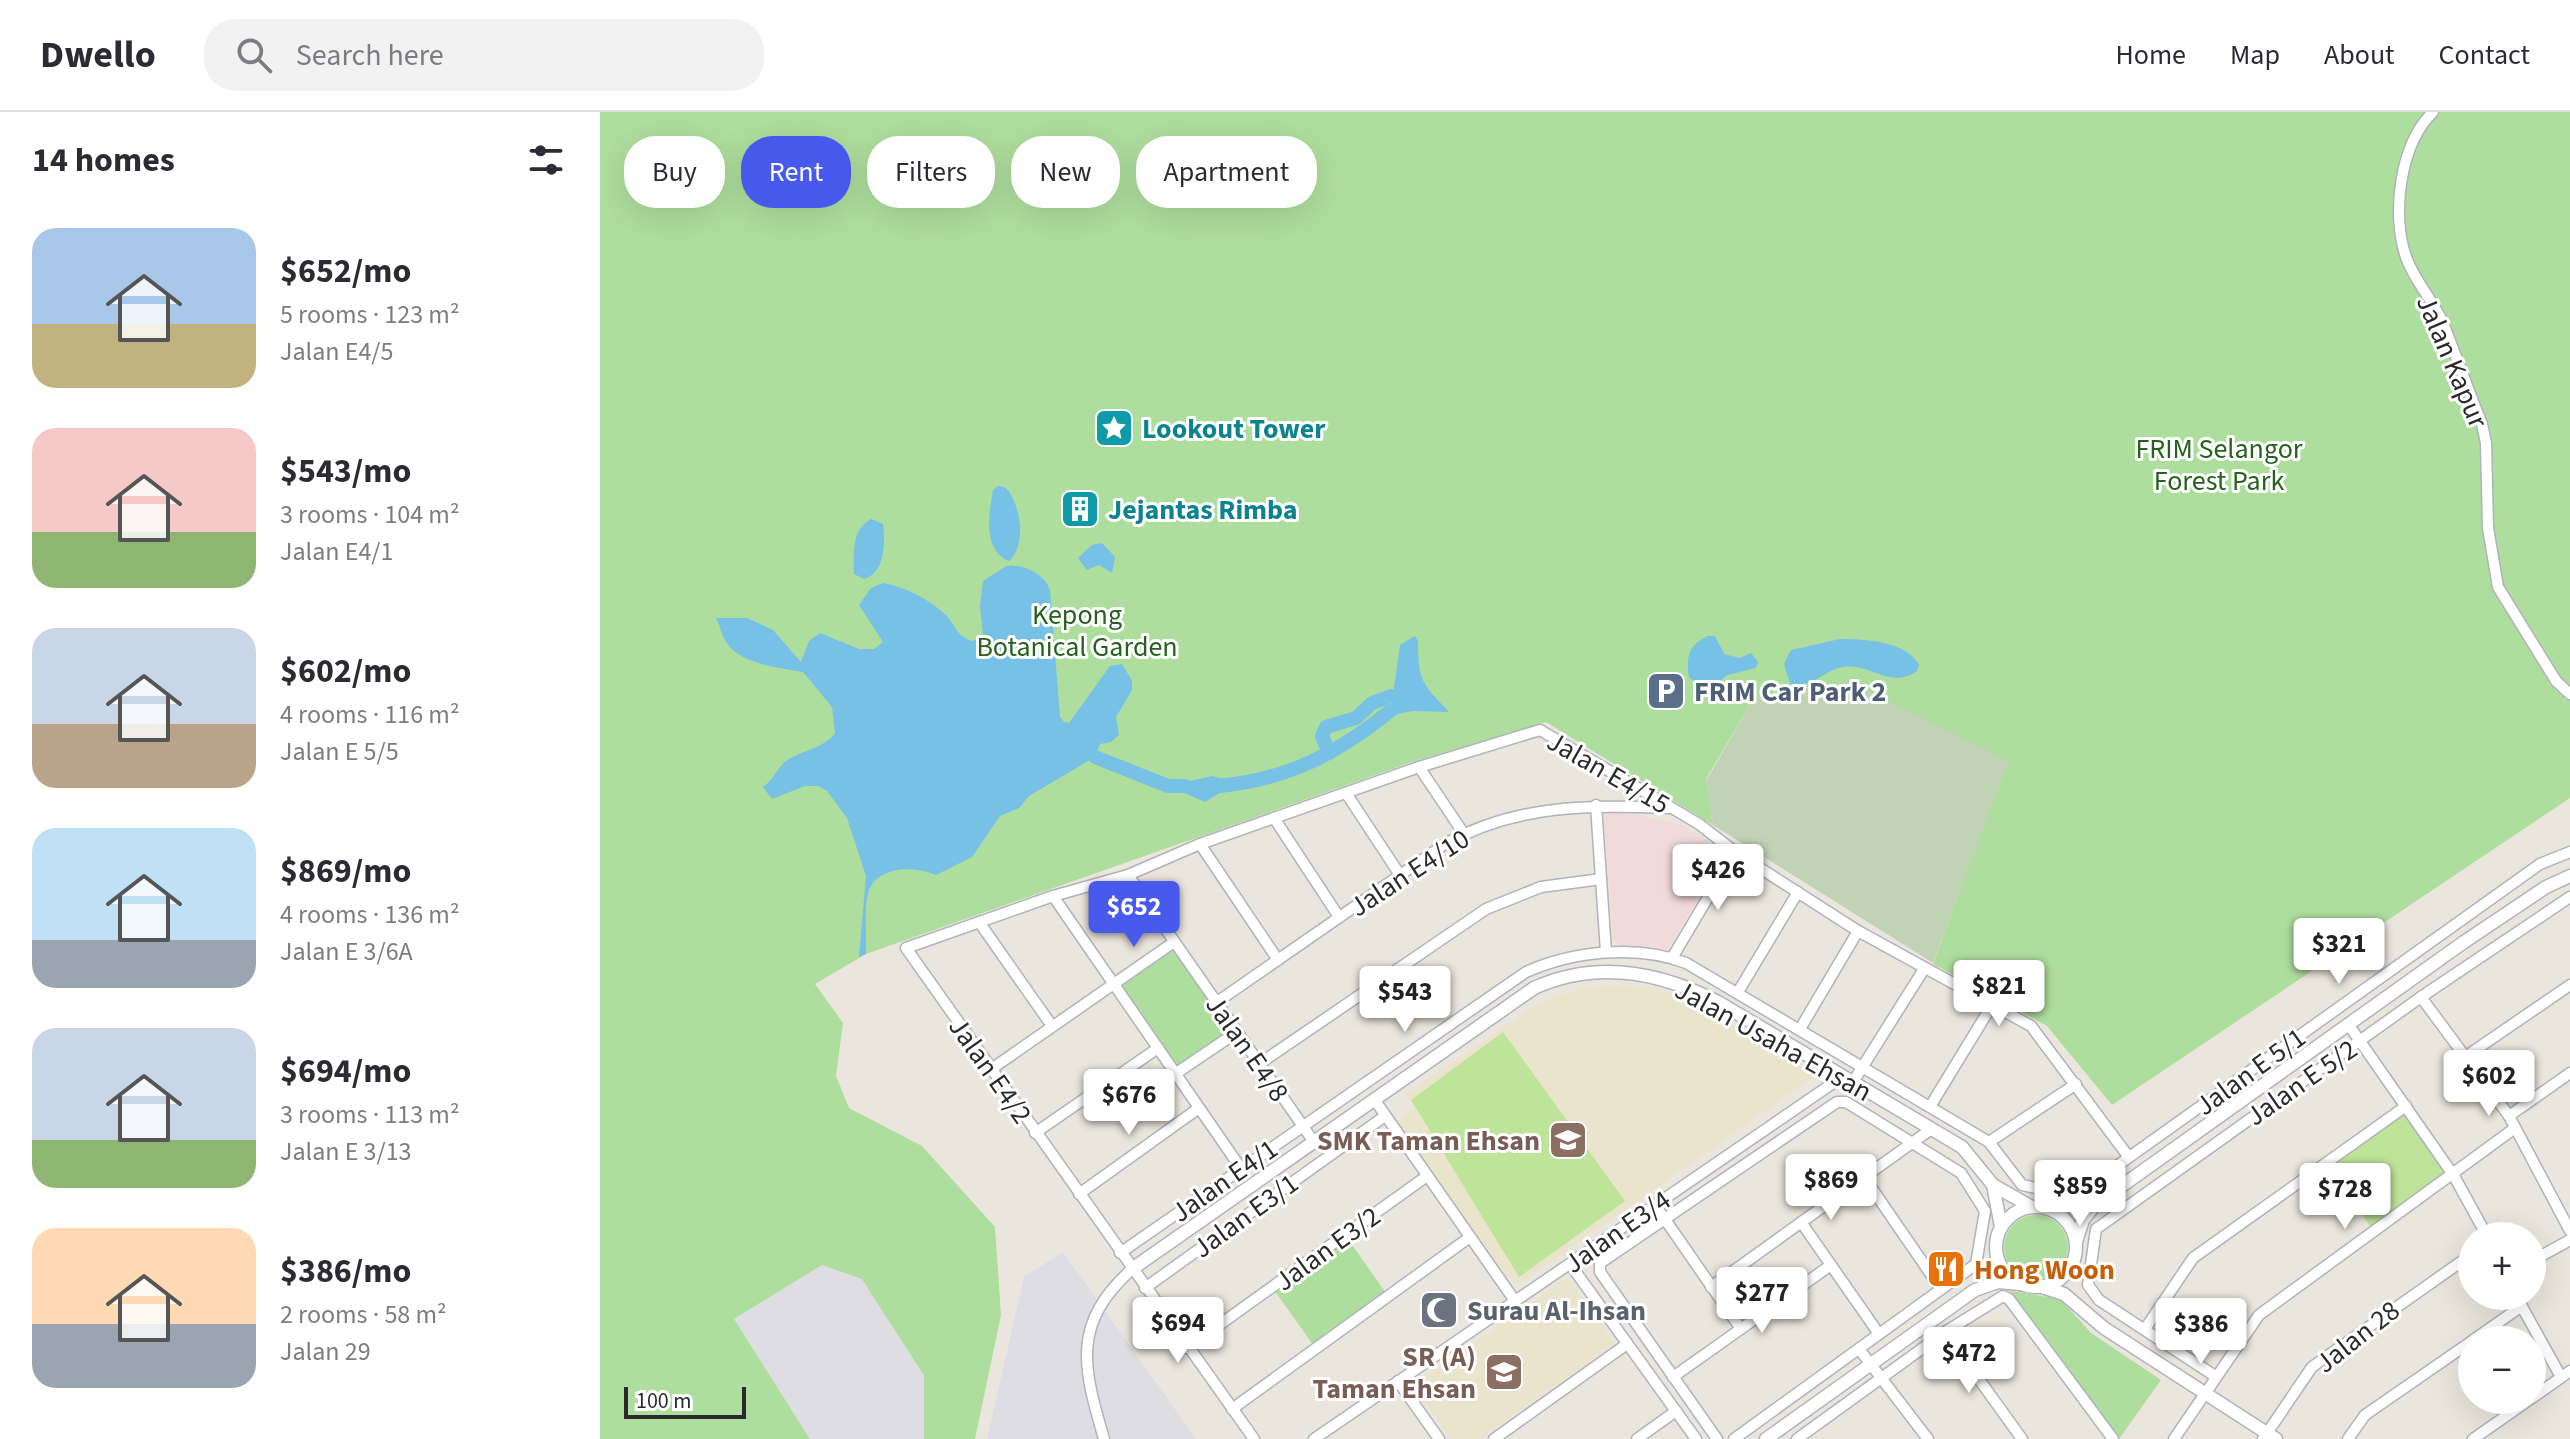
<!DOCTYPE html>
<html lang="en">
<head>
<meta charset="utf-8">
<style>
	body { margin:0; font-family:"Source Sans 3",sans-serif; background:#f2f2f3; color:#2b2b33; height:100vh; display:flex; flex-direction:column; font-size:30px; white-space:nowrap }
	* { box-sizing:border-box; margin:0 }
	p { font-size:26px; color:#7c7c81 }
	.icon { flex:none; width:44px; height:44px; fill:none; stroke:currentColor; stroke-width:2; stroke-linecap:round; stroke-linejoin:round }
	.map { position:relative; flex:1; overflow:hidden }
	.sheet { display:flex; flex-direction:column; background:#fff; width:600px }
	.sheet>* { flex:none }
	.banner { position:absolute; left:24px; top:24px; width:760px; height:72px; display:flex; gap:16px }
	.tools { position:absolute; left:1858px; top:1110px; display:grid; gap:16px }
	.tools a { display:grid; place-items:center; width:88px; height:88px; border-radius:50%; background:#fff; box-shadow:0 8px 32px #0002; font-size:40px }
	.scale { position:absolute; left:24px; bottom:20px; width:122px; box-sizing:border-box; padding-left:8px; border:4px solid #2a2a2a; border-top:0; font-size:22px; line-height:28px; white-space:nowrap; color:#2a2a2a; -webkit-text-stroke:6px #fff; paint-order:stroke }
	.price { position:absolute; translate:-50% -68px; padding:0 18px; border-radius:8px; background:#fff; color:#222; font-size:26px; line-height:52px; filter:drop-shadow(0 2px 4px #0008) }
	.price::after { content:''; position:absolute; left:50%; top:48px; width:24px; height:18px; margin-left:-12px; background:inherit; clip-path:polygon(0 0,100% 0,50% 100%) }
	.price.selected { background:#4859ed; color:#fff }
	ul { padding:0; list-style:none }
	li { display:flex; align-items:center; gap:24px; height:200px; padding:0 32px }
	li span { display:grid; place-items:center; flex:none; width:224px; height:160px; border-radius:24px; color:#555 }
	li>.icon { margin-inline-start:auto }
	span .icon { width:96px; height:96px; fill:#fffc; stroke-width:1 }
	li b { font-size:34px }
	h2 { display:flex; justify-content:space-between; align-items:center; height:96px; padding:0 32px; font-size:34px }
	.tag { padding:0 28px; border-radius:32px; background:#fff; box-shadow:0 8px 32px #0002; font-size:28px; line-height:72px }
	.tag.selected { background:#4859ed; color:#fff }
	header { display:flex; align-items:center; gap:48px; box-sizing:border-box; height:112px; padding:0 40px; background:#fff; border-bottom:2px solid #e1e1e2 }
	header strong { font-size:38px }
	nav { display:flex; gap:44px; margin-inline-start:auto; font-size:28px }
	.search { width:560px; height:72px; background:#f2f2f3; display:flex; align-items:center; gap:20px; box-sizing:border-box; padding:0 28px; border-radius:32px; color:#7c7c81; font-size:30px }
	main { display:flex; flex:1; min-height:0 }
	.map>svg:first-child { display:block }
</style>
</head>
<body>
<header>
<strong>Dwello</strong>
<div class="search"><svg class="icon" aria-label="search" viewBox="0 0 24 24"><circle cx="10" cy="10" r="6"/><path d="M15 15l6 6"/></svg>Search here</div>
<nav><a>Home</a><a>Map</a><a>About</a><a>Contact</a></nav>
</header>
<main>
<section class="sheet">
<h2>14 homes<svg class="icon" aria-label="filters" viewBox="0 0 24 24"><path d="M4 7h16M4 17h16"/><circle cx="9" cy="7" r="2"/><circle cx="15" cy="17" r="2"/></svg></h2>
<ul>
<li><span style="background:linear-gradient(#a9c7e8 60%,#c2b280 0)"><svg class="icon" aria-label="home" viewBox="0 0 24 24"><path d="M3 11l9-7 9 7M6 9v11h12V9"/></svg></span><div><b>$652/mo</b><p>5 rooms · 123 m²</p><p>Jalan E4/5</p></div></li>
<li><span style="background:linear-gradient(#f6c9c9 65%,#8fb573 0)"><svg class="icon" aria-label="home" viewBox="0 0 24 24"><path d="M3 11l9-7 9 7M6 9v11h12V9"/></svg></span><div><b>$543/mo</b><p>3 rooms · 104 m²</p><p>Jalan E4/1</p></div></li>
<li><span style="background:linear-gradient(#c9d6e8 60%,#b9a48a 0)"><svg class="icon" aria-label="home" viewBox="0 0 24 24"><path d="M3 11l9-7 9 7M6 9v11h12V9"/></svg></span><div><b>$602/mo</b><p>4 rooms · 116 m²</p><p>Jalan E 5/5</p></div></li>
<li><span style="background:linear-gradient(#bfe0f5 70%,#9aa5b1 0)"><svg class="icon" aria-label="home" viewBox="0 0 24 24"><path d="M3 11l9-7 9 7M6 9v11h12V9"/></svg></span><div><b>$869/mo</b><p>4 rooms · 136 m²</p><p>Jalan E 3/6A</p></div></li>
<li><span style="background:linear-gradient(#c9d6e8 70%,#8fb573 0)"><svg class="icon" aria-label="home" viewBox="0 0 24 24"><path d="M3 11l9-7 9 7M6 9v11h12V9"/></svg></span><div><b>$694/mo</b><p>3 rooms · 113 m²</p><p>Jalan E 3/13</p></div></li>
<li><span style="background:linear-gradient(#ffd9b3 60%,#9aa5b1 0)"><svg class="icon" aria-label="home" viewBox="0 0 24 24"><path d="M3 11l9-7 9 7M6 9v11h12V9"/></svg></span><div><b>$386/mo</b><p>2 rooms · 58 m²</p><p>Jalan 29</p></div></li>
</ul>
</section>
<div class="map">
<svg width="1970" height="1327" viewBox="0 0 1970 1327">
	<rect width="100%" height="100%" fill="#ebe6dd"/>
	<g fill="#dfdde4">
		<polygon points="463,1140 596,1327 387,1327 424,1165"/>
		<polygon points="222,1153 262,1166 324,1265 324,1327 210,1327 134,1207"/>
	</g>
	<g fill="#ebe4cd">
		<polygon points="1021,873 1054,876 1093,889 1218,962 924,1169 912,1171 795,1010 815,996 805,982 944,888 987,875"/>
		<polygon points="967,1165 1015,1231 880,1327 851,1327 813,1274"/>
	</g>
	<polygon fill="#f1dbda" points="1013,698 1084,713 1126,742 1067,838 1021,834 1013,828 1004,707"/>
	<g fill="#aede9d">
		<polygon points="0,0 1970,0 1970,686 1512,993 1447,914 1333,852 1407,650 1153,588 1106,667 1113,713 946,610 812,650 266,842 215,872 243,911 236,964 249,996 322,1034 395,1115 401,1203 375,1327 324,1327 324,1264 262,1167 222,1153 134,1207 210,1327 0,1327"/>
		<polygon points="574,830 637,920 575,962 514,872"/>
		<circle cx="1436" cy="1135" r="32"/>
		<polygon points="745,1123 788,1184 716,1237 672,1175"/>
		<polygon points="1410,1179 1460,1187 1491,1221 1561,1268 1519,1327"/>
	</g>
	<polygon fill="#c1d3b5" points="1250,570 1409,649 1333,851 1113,713 1106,669 1153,588"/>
	<g fill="#bee499">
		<polygon points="903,920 1025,1089 919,1165 811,988"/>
		<polygon points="1806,999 1849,1062 1772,1117 1730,1055"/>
	</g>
	<g fill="#77c0e6">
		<path d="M 398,374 L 405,375 C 421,391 427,433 409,449 C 382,438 389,402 393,378 Z"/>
		<path d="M 271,407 L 283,412 C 285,431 286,460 264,467 L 254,462 C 254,441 251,418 271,407 Z"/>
		<polygon points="502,431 515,445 512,461 499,453 487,458 478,446 492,433"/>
		<path d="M 406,454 C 424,452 444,461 450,478 L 460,605 L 464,610 L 469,611 L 510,554 L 522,552 L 532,569 L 532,578 L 516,605 L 519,623 L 511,630 L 500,632 L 495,645 L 429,684 L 419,696 L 400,704 L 372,745 L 336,763 C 317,754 279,753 269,778 C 263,796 267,823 266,842 L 259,845 L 266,764 L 247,706 L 227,679 L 218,674 L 205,674 L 172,687 L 163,675 C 175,667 177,654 189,647 C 204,638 224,636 235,621 L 232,595 L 203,560 C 179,556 140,552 126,530 C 121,522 120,513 116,506 L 147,506 L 173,518 L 201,550 L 209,529 L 220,521 L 259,537 L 274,537 L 283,530 L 259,493 L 271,476 L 283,471 C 305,475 329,487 346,503 C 355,513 358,526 373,529 L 383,523 L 380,494 L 383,469 Z"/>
		<path d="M 815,524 L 818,529 C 818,570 822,571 849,600 L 812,599 L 790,604 L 800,533 Z"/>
		<path d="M 1108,524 L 1115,524 L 1124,542 L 1140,546 L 1151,541 L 1158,550 L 1156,556 L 1127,563 L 1113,576 L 1103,577 L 1089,565 C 1086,545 1088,533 1108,524 Z"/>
		<path d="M 1240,527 C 1264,527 1307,529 1319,553 L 1317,559 C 1290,578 1271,551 1243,555 C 1224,558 1210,578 1190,572 L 1184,552 L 1191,538 Z"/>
		<polygon points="612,664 636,671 605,690 568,674"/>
	</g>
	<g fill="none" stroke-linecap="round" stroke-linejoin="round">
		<g stroke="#77c0e6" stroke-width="14">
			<polyline points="729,641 722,624 726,615 756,606 772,591 791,584"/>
			<polyline points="495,645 568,674 585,674"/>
			<path d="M 618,674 C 686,668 737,642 790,599"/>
		</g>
		<g stroke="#b0b2bc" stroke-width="13">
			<g id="minor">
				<path d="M 1833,0 C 1800,32 1791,102 1806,145 C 1814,168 1832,187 1842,209 C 1856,243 1868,278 1882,312 L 1886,331 L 1888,416 L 1898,475 L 1956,569 L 1970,582"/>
				<polyline points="819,655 864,722"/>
				<polyline points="746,681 800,763"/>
				<polyline points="996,693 1006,840"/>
				<polyline points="674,706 739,805"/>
				<polyline points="600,732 678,848"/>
				<polyline points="528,763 714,1030"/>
				<polyline points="453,784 640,1055"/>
				<polyline points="379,810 452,914"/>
				<polyline points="1072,846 1135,740"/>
				<polyline points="1138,880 1198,780"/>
				<polyline points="1821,885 1909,1004 1970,1119"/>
				<path d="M 617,890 L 845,732 C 917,692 990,693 1070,696"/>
				<polyline points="1748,912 1854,1064 1887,1124"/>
				<polyline points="1200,917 1258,819"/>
				<polyline points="1865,945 1970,873"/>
				<polyline points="659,952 886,797 941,775 1001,767"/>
				<polyline points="390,958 574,830"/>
				<polyline points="575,962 637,920"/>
				<polyline points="1253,970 1324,857"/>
				<polyline points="774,987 915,1189"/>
				<polyline points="1331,993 1392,893"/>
				<polyline points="1909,1004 1970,961"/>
				<polyline points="435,1021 558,936"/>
				<polyline points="1389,1030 1476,972"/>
				<polyline points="1264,1065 1341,1177"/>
				<polyline points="479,1082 599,996"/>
				<polyline points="1055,1093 1141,1217"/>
				<polyline points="1201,1110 1279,1222"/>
				<path d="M 520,1141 L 926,860 C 973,839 1037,832 1086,851 L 1389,1030 L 1422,1073 L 1464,1082 L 1479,1081 L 1940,752 L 1970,740"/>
				<polyline points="1932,1149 1970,1128"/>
				<polyline points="970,1152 1096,1327"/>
				<polyline points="1111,1175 1330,1018"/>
				<polyline points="545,1176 785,1004"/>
				<polyline points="1916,1184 1961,1265"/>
				<polyline points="1545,1217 1593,1146 1806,994"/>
				<polyline points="1345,1220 1422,1327"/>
				<polyline points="1873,1228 1922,1194"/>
				<polyline points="587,1236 827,1064"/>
				<polyline points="1259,1237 1328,1327"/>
				<polyline points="1615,1264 1499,1188 1488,1173 1496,1117 1821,885 1970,785"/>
				<polyline points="1073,1265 1231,1153"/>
				<polyline points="798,1269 839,1327"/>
				<polyline points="1932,1286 1970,1259"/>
				<polyline points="632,1297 870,1125"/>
				<path d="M 504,1327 C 483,1255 471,1212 532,1157"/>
				<polyline points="654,1327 306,836 453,784 528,763 600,732 819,655 940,618 1099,712 1135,740 1258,819 1431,914 1528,1044"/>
				<polyline points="714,1327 1242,965"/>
				<polyline points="894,1327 1027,1232"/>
				<polyline points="1037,1327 1076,1299"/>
				<polyline points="1117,1327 1000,1160 1000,1151 1237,990 1246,990 1361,1061 1385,1099 1376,1152 1134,1327"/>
				<polyline points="1197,1327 1345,1220 1403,1184 1409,1187 1513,1327"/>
				<polyline points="1574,1327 1659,1203 1915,1016"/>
				<polyline points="1663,1327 1712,1255 1872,1142"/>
				<polyline points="1748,1327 1765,1303 1872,1229"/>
				<polyline points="1873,1327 1929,1288"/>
			</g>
		</g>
		<g stroke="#b0b2bc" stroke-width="15">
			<g id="tertiary">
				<polyline points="1393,1073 1401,1115"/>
				<circle cx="1436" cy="1135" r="40"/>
				<polyline points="1476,1130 1483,1108 1495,1093 1864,830 1946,775 1970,764"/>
				<path d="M 532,1157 L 934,876 C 996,848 1060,860 1118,890 L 1362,1035 L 1393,1073 L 1430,1094"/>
				<polyline points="1442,1175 1464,1182 1504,1216 1676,1327"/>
				<polyline points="1166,1327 1375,1178 1398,1170 1420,1172"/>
			</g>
		</g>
		<use href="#minor" stroke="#fff" stroke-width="10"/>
		<use href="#tertiary" stroke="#fff" stroke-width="12"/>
	</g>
	<defs>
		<g id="sight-square" transform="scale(2)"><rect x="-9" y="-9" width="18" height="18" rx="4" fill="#0f9aa8" stroke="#fff"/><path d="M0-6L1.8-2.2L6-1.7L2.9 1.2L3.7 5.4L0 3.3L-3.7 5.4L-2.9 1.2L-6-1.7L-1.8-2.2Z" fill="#fff"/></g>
		<g id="building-square" transform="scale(2)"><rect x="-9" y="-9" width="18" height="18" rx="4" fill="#0f9aa8" stroke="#fff"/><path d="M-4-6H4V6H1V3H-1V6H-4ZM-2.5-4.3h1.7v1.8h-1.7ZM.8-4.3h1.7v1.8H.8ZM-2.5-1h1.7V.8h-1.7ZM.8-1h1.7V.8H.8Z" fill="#fff"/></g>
		<g id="parking-square" transform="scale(2)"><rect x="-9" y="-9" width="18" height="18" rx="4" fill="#5c6f8a" stroke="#fff"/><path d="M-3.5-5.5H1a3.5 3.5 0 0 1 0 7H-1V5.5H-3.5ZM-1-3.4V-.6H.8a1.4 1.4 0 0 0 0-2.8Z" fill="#fff"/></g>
		<g id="school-square" transform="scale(2)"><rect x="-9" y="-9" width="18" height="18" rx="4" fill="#8d6e63" stroke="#fff"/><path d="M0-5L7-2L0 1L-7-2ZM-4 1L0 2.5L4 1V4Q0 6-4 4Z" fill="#fff"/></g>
		<g id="restaurant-square" transform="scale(2)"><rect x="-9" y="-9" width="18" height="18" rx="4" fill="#e8710a" stroke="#fff"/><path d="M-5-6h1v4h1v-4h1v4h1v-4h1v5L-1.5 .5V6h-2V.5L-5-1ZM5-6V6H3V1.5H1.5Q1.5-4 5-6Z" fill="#fff"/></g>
		<g id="mosque-square" transform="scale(2)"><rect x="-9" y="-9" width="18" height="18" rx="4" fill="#6b7280" stroke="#fff"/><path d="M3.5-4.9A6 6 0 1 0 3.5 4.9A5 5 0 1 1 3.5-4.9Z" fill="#fff"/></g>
	</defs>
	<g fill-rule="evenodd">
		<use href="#sight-square" x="514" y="316"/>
		<use href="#building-square" x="480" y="397"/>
		<use href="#parking-square" x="1066" y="579"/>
		<use href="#school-square" x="968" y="1028"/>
		<use href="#restaurant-square" x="1346" y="1157"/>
		<use href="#mosque-square" x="839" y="1198"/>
		<use href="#school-square" x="904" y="1260"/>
	</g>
	<g text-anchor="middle" stroke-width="6" stroke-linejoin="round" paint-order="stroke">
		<g font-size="28" fill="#2a2a2a" stroke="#fff">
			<text transform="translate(1853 249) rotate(67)" y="10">Jalan Kapur</text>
			<text transform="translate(1009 660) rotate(30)" y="10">Jalan E4/15</text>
			<text transform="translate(809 760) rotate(-33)" y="10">Jalan E4/10</text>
			<text transform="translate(1174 928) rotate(29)" y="10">Jalan Usaha Ehsan</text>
			<text transform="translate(648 936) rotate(55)" y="10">Jalan E4/8</text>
			<text transform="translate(391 958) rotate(55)" y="10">Jalan E4/2</text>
			<text transform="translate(1650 959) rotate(-36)" y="10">Jalan E 5/1</text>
			<text transform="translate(1701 970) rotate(-35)" y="10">Jalan E 5/2</text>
			<text transform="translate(624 1068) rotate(-35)" y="10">Jalan E4/1</text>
			<text transform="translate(645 1103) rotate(-36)" y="10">Jalan E3/1</text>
			<text transform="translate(1017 1119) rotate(-35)" y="10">Jalan E3/4</text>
			<text transform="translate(727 1136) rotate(-36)" y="10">Jalan E3/2</text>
			<text transform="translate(1757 1224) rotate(-38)" y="10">Jalan 28</text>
		</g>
		<g font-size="28" font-weight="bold" fill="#0d838f" stroke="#fff" text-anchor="start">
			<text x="542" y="326">Lookout Tower</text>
			<text x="508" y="407">Jejantas Rimba</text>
		</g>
		<g font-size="28" fill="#28611f" stroke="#fff">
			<text x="1619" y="346">FRIM Selangor<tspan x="1619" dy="32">Forest Park</tspan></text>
			<text x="477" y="512">Kepong<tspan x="477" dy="32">Botanical Garden</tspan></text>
		</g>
		<g font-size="28" font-weight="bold" fill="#4e5e75" stroke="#fff" text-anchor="start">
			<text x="1094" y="589">FRIM Car Park 2</text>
		</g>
		<g font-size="28" font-weight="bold" fill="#785e54" stroke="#fff" text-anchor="end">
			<text x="940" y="1038">SMK Taman Ehsan</text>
			<text x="876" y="1254">SR (A)<tspan x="876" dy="32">Taman Ehsan</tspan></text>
		</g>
		<g font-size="28" font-weight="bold" fill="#c56008" stroke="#fff" text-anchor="start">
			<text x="1374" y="1167">Hong Woon</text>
		</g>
		<g font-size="28" font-weight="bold" fill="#5b616d" stroke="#fff" text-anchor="start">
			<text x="867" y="1208">Surau Al-Ihsan</text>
		</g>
	</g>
</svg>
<div class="tools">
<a>+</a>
<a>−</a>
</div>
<div class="scale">100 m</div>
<b class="price" style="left:1118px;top:800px">$426</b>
<b class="price selected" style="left:534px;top:837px">$652</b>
<b class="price" style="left:1739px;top:874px">$321</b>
<b class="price" style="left:1399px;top:916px">$821</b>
<b class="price" style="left:805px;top:922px">$543</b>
<b class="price" style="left:1889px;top:1006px">$602</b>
<b class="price" style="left:529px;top:1025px">$676</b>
<b class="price" style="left:1231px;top:1110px">$869</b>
<b class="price" style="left:1480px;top:1116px">$859</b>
<b class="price" style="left:1745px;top:1119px">$728</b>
<b class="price" style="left:1162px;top:1223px">$277</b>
<b class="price" style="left:578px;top:1253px">$694</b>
<b class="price" style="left:1601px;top:1254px">$386</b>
<b class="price" style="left:1369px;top:1283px">$472</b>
<div class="banner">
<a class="tag">Buy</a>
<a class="tag selected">Rent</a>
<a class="tag">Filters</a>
<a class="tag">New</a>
<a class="tag">Apartment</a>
</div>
</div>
</main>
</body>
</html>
